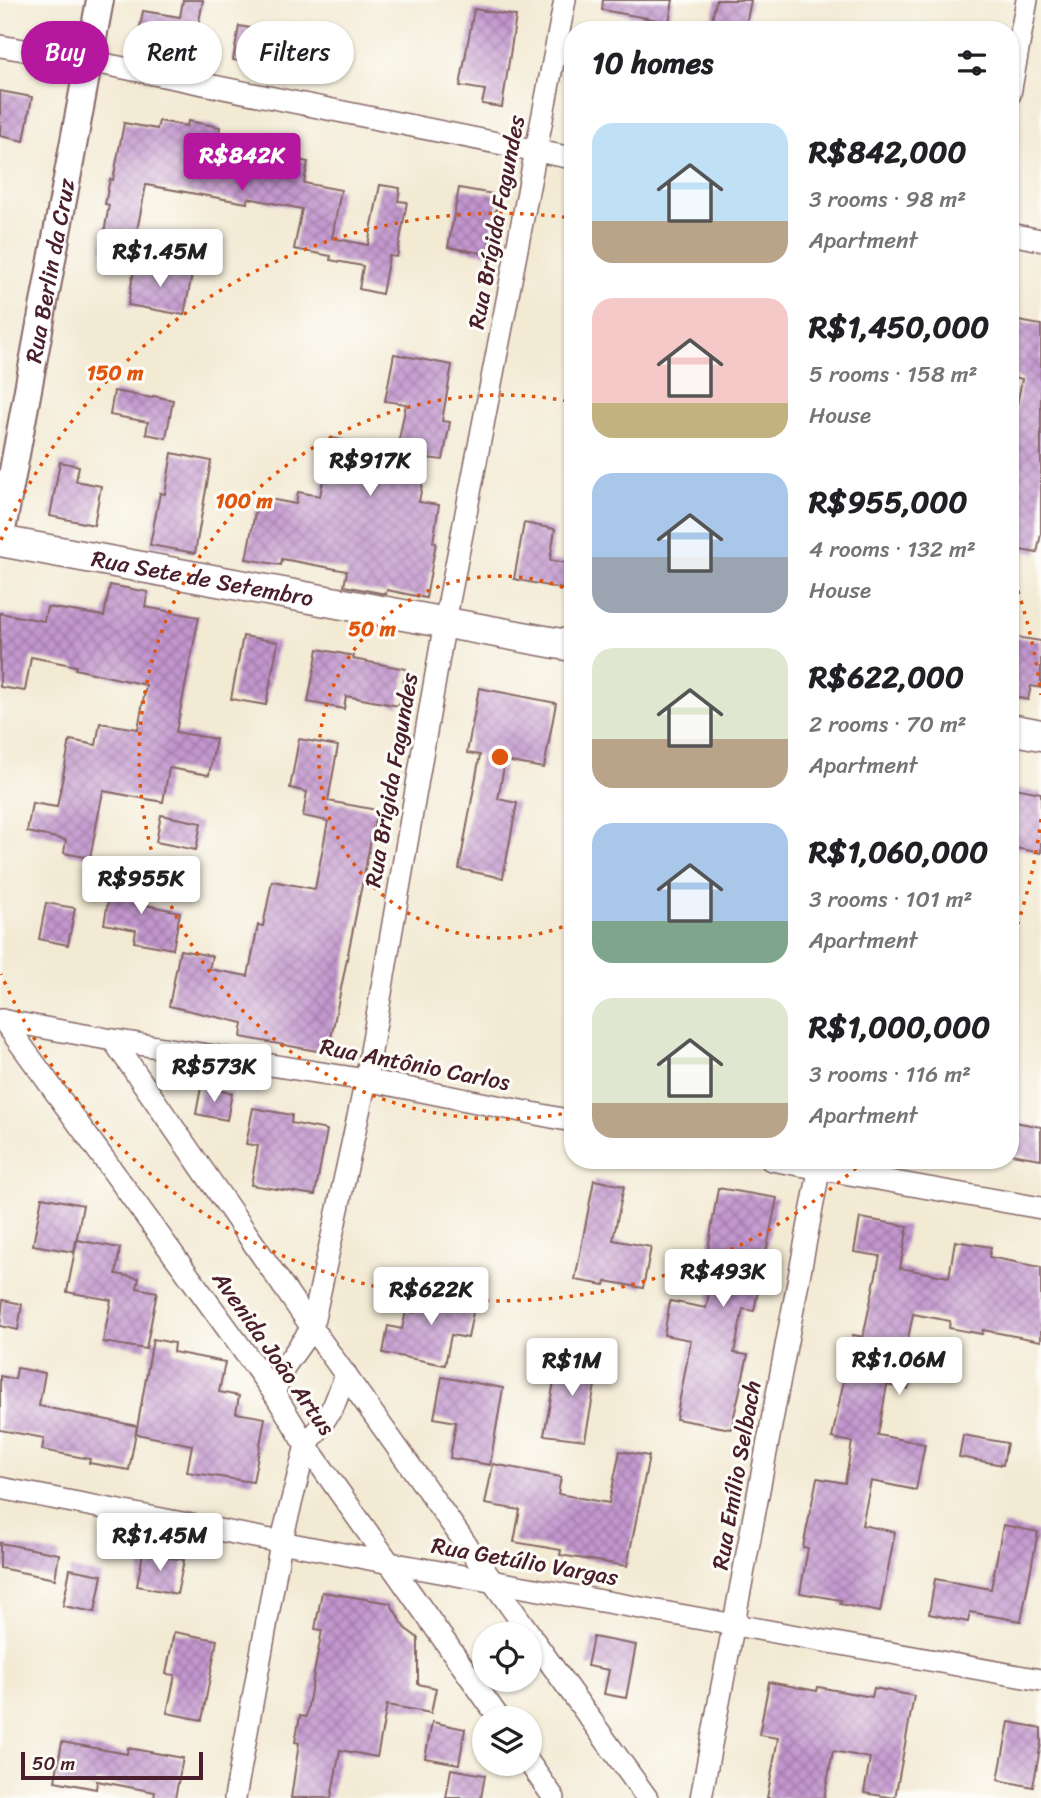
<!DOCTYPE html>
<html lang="en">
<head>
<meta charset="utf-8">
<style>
	body { margin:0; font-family:Sriracha,sans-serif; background:#f6f6f6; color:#202124; height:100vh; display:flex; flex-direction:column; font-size:26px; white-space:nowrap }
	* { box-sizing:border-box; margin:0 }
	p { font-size:23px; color:#757577 }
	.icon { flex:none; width:38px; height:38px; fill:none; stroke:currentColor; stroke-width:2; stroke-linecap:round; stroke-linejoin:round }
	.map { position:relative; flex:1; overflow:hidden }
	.sheet { position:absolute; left:564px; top:21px; width:455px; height:1148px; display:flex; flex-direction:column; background:#fff; border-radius:28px; box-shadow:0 2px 5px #0004 }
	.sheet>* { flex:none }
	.hud { position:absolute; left:21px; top:21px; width:438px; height:63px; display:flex; gap:14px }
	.fabs { position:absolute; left:472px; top:1622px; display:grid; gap:14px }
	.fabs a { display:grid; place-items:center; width:70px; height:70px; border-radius:50%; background:#fff; box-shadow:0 2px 5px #0004; font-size:35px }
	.scale { position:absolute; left:21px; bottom:18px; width:182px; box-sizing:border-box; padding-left:7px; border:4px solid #4a1f2b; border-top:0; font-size:19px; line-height:24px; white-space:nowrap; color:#4a1f2b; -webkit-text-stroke:5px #fdfcf7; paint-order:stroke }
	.price { position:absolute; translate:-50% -60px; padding:0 16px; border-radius:7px; background:#fff; color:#222; font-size:23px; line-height:46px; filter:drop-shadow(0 2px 4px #0008) }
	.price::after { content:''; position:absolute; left:50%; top:42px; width:21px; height:16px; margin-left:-10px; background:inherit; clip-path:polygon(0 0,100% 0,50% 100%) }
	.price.active { background:#b5179e; color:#fff }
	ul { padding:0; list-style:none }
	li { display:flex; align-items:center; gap:21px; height:175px; padding:0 28px }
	li span { display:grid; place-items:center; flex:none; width:196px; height:140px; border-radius:21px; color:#555 }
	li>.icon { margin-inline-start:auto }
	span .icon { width:84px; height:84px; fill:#fffc; stroke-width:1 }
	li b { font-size:30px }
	h2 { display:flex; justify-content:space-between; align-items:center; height:84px; padding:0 28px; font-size:30px }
	.chip { padding:0 24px; border-radius:32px; background:#fff; box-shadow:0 2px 5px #0004; font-size:24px; line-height:63px }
	.chip.active { background:#b5179e; color:#fff }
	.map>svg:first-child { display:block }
</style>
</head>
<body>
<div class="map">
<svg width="1041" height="1798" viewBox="0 0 1041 1798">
	<defs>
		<pattern id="building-cross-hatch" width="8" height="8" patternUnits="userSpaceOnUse" patternTransform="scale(1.75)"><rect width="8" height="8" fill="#c296ce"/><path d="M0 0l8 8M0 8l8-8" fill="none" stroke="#a07aa7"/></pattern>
	</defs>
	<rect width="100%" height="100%" fill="#fdfcf7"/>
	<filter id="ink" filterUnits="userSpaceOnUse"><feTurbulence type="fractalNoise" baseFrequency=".0143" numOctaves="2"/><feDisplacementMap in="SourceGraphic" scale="14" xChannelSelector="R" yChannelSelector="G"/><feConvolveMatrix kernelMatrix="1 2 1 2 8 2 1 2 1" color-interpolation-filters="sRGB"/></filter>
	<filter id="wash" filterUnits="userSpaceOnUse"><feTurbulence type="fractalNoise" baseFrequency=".00686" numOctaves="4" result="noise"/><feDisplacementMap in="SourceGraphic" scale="28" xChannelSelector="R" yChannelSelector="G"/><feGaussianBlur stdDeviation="1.57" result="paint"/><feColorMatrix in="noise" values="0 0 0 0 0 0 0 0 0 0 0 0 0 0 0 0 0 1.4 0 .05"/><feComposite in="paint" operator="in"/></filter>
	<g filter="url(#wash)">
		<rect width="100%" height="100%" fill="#f3ead4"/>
		<g id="blocks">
			<g fill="url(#building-cross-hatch)">
				<polygon points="183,0 203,0 193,55 137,45 143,11 180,17"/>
				<polygon points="603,0 673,0 669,22 602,10"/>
				<polygon points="716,0 751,0 745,30 710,30"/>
				<polygon points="474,9 516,16 502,107 482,104 485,90 460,86"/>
				<polygon points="239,26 321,41 315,75 233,60"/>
				<polygon points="0,91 32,97 24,141 0,136"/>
				<polygon points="159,121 187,126 188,121 220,127 218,141 257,148 256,152 308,162 304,183 341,190 332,238 368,245 380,185 400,188 398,201 407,202 397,257 389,256 382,294 359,289 363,266 330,260 331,256 294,249 302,209 248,198 247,203 146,185 132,256 101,250 109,205 105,204 110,179 113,180 124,123 157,129"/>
				<polygon points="459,188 499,195 487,254 448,247"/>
				<polygon points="135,263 192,274 184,315 128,305"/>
				<polygon points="1019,321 1041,325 1041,534 1037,553 1010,548 1010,468 1017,427 1013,426 1022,379 1010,376 1010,371"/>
				<polygon points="394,354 452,365 442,421 450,422 443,460 427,458 419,502 439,505 433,542 436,543 426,598 387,590 386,594 344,586 347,571 282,559 281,565 246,559 258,497 296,504 298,492 320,496 331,438 397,450 406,404 385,401"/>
				<polygon points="114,391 152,398 153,396 173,400 166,438 146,434 148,422 110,415"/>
				<polygon points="172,453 211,461 195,553 150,545 160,493 165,494"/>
				<polygon points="60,462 79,466 76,481 101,486 94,525 50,516"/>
				<polygon points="524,523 555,529 550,560 572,564 572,591 514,579"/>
				<polygon points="110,585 148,592 145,607 199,617 176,732 216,739 209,775 169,768 163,802 103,791 90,858 64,853 66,840 27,832 32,803 57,807 70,740 96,745 100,723 138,729 146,685 75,669 76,666 31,657 25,691 0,687 0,613 44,621 47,607 104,616"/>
				<polygon points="243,636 278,642 266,705 231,699"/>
				<polygon points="1010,636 1041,641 1041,688 1031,686 1028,700 1010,696"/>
				<polygon points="318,649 354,656 353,659 406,669 399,706 346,696 344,709 308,702"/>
				<polygon points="479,688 556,703 544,768 505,761 498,799 517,803 503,878 459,869 480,755 467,753"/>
				<polygon points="299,739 338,746 328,801 377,810 328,1053 241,1037 243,1023 169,1006 180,950 212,956 209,969 248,976 258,925 263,926 272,881 315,889 328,821 303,816 307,792 290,788"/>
				<polygon points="1015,788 1041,793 1041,853 1010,847 1010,815"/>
				<polygon points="161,815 201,823 196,850 156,842"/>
				<polygon points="112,879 140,884 136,903 180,912 173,949 134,942 136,930 104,924"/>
				<polygon points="46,903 75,908 68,945 39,939"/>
				<polygon points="201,1087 232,1093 227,1120 196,1114"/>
				<polygon points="253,1108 292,1115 291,1123 327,1130 315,1195 251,1185 258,1146 246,1144"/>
				<polygon points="1010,1121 1041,1127 1041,1159 1010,1154"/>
				<polygon points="594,1180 624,1186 613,1240 651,1247 643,1288 606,1281 605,1285 575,1280"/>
				<polygon points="718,1188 777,1198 754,1311 743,1309 734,1353 748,1355 731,1429 676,1419 691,1340 664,1335 670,1301 706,1308 715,1264 706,1262"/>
				<polygon points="42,1197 83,1205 74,1252 33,1245"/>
				<polygon points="860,1218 908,1226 900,1268 949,1277 955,1241 991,1247 989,1257 1041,1267 1041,1341 983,1330 982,1334 949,1328 950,1321 913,1314 902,1369 912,1371 908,1389 887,1385 878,1435 925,1444 916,1490 871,1481 862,1525 895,1532 880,1612 840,1604 841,1600 800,1593 808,1548 803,1547 817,1478 845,1483 852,1442 832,1438 853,1335 863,1337 880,1256 854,1252"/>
				<polygon points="77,1240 120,1248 116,1274 139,1278 137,1288 157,1292 146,1349 103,1342 111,1300 67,1292"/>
				<polygon points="420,1286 449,1291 448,1296 475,1301 468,1338 451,1335 445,1365 383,1353 388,1326 402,1329 406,1311 415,1313"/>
				<polygon points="3,1300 22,1304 18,1330 0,1326"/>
				<polygon points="153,1339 174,1343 173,1352 225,1362 219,1392 239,1396 236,1413 265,1418 253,1482 187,1472 192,1445 136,1434"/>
				<polygon points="559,1355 599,1363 585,1440 544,1435"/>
				<polygon points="17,1368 45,1373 39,1406 137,1426 129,1470 89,1463 90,1459 42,1450 44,1438 0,1430 0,1376 15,1379"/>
				<polygon points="442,1377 503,1388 490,1465 450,1458 456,1422 434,1418"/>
				<polygon points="963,1435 1007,1443 1003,1465 959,1457"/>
				<polygon points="620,1451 649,1456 627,1566 560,1555 561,1550 514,1542 520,1510 485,1504 493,1464 561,1477 558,1494 609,1503"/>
				<polygon points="1003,1525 1038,1532 1021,1621 970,1612 968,1622 929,1614 935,1579 991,1589"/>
				<polygon points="0,1543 59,1554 55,1579 0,1568"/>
				<polygon points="143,1553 184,1560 177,1594 137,1586"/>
				<polygon points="70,1569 102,1575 95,1612 63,1606"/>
				<polygon points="322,1592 390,1603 406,1629 418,1638 418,1684 436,1688 431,1713 387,1705 377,1757 340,1750 331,1798 291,1798 299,1743 295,1742 300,1716 306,1717 322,1630 315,1629"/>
				<polygon points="174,1632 217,1640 202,1720 167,1713 175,1675 166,1674"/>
				<polygon points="593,1637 636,1645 626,1698 604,1694 609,1670 587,1666"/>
				<polygon points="769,1682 817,1691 818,1687 872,1697 874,1688 914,1696 895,1798 864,1793 870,1758 833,1751 824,1798 767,1798 778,1738 759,1735"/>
				<polygon points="432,1722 465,1729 459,1764 425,1758"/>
				<polygon points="1009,1722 1041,1728 1041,1743 1033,1787 998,1780"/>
				<polygon points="62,1742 127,1754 128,1748 183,1758 175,1798 154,1798 155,1792 97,1781 96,1789 55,1781"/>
				<polygon points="451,1769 485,1775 481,1798 446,1798"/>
			</g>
		</g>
	</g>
	<g filter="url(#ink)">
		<use href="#blocks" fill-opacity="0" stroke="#856666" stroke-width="2"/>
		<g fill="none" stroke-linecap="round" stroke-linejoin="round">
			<g stroke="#856666" stroke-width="24">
				<g id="minor">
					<polyline points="0,46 89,61 572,158"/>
					<polyline points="1010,94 1027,0"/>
					<polyline points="1010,234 1041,240"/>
					<polyline points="0,1020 113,1040 366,1080 572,1121"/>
					<polyline points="3,1020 274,1393 306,1445 499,1718"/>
					<polyline points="113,1040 312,1328 530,1634"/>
					<polyline points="771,1160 1041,1208"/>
					<polyline points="274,1393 285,1366 312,1328 366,1080 445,622 565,0"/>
					<polyline points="0,1488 390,1563 1041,1680"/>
					<polyline points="530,1635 647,1798"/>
					<polyline points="530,1764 554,1798"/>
					<polyline points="235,1798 281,1543 306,1445 318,1430 334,1405 346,1374"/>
					<polyline points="701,1798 821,1160"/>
				</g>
			</g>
			<g stroke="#856666" stroke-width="30">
				<g id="tertiary">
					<path id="s1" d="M 0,541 L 100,0"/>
				</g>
			</g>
			<g stroke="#856666" stroke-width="33">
				<g id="secondary">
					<path id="s2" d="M 0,541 L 572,646"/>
					<polyline points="1010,729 1041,735"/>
				</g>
			</g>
			<use href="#minor" stroke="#fff" stroke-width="21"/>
			<use href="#tertiary" stroke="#fff" stroke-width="26"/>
			<use href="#secondary" stroke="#fff" stroke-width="30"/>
		</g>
	</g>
	<g fill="none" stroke="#e0560e" stroke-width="3.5" stroke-dasharray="3.5 7">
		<path d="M572 923A181 181 0 1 1 572 591"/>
		<path d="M572 1112A362 362 0 1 1 572 402"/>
		<path d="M1041 819A544 544 0 0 1 1011 943M864 1161A544 544 0 0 1 1 974M1 540A544 544 0 0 1 571 218M1011 571A544 544 0 0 1 1041 695"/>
	</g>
	<g text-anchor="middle" stroke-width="6" stroke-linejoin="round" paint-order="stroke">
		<g font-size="23" fill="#4a1f2b" stroke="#fdfcf7">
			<text transform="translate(496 222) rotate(-79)" y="8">Rua Brígida Fagundes</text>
			<text dy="8" stroke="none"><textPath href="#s1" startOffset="275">Rua Berlin da Cruz</textPath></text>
			<text dy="8" stroke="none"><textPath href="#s2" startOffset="206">Rua Sete de Setembro</textPath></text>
			<text transform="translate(391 780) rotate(-80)" y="8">Rua Brígida Fagundes</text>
			<text transform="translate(415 1064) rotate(11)" y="8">Rua Antônio Carlos</text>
			<text transform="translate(274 1353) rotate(55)" y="8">Avenida João Artus</text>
			<text transform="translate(736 1475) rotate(-80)" y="8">Rua Emílio Selbach</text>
			<text transform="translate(525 1561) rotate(10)" y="8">Rua Getúlio Vargas</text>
		</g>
	</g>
	<circle cx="500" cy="757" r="10" fill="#e0560e" stroke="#fdfcf7" stroke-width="3.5"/>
	<g font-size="21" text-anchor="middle" font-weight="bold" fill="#e0560e" stroke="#fdfcf7" stroke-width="6" stroke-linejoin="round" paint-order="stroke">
		<text x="115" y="380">150 m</text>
		<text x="244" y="508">100 m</text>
		<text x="372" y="636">50 m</text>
	</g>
</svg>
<div class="fabs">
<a><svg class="icon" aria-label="locate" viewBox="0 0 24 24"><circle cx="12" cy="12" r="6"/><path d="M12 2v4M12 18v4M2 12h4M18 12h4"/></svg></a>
<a><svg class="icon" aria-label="layers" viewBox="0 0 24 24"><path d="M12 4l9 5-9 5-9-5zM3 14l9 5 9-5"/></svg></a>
</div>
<div class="scale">50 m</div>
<b class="price active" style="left:242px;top:193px">R$842K</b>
<b class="price" style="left:160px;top:289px">R$1.45M</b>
<b class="price" style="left:370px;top:498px">R$917K</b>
<b class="price" style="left:141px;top:916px">R$955K</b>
<b class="price" style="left:214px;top:1104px">R$573K</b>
<b class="price" style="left:723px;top:1309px">R$493K</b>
<b class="price" style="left:431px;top:1327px">R$622K</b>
<b class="price" style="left:899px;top:1397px">R$1.06M</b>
<b class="price" style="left:572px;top:1398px">R$1M</b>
<b class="price" style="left:160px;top:1573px">R$1.45M</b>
<div class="hud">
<a class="chip active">Buy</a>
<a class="chip">Rent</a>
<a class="chip">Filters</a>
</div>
<section class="sheet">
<h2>10 homes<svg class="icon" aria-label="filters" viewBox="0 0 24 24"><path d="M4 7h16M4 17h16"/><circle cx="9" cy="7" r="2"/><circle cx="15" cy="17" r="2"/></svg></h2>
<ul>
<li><span style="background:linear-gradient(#bfe0f5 70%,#b9a48a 0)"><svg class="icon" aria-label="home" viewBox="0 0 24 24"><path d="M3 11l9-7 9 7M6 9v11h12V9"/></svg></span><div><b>R$842,000</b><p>3 rooms · 98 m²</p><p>Apartment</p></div></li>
<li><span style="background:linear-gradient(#f6c9c9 75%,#c2b280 0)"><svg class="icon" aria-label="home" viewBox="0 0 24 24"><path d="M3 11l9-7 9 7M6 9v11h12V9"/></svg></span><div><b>R$1,450,000</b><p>5 rooms · 158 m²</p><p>House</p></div></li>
<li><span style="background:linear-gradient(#a9c7e8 60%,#9aa5b1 0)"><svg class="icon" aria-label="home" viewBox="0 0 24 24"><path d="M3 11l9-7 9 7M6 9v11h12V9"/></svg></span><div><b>R$955,000</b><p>4 rooms · 132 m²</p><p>House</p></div></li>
<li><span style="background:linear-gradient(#dfe7d0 65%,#b9a48a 0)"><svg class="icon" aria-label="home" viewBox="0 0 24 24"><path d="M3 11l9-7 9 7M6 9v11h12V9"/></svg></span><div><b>R$622,000</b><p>2 rooms · 70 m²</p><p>Apartment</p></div></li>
<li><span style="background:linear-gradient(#a9c7e8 70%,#7fa58c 0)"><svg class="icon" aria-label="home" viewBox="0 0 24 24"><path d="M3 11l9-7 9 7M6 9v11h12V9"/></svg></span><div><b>R$1,060,000</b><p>3 rooms · 101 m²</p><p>Apartment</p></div></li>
<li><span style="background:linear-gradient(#dfe7d0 75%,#b9a48a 0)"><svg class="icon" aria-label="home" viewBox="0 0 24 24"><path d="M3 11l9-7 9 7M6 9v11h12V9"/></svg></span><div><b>R$1,000,000</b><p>3 rooms · 116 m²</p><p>Apartment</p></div></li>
</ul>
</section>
</div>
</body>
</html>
